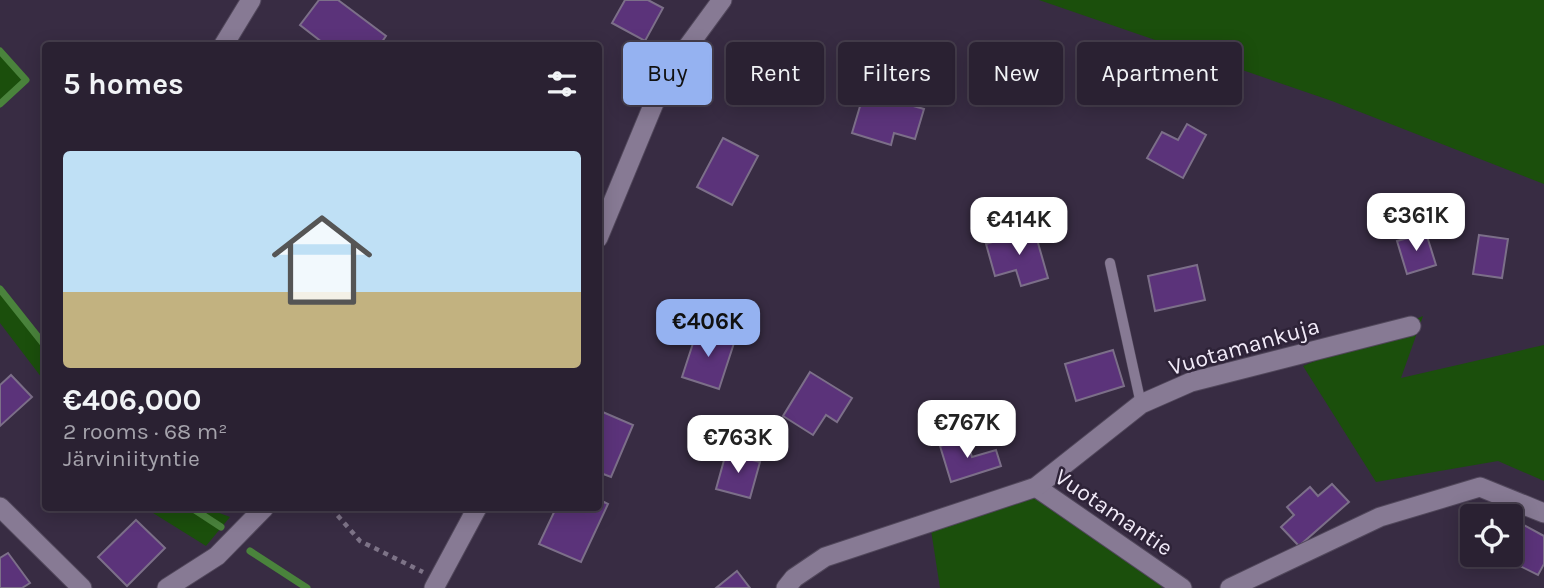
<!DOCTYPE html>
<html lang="en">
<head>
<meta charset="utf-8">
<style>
	body { margin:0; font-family:Karla,sans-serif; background:#362e3e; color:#f1f3f6; height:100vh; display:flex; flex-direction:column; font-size:26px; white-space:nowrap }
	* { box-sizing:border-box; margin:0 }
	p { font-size:23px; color:#a5a3ac }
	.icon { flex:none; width:38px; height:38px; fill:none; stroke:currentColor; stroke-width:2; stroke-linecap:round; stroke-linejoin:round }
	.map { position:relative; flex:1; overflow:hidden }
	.drawer { position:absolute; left:42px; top:42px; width:560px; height:469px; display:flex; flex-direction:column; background:#2a2132; border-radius:7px; box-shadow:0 4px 18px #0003,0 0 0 2px #463e4d }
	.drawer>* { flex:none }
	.top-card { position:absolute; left:623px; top:42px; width:665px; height:63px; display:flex; gap:14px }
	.controls { position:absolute; left:1460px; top:504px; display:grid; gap:14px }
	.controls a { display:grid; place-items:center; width:63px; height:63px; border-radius:7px; background:#2a2132; box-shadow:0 4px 18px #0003,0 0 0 2px #463e4d; font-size:35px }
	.price { position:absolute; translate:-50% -60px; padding:0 16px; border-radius:14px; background:#fff; color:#222; font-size:23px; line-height:46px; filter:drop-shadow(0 2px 4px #0008) }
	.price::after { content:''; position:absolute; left:50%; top:42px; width:21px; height:16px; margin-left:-10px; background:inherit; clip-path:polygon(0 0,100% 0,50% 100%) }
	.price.selected { background:#95b2f1; color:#111 }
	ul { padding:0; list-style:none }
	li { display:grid; align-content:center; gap:14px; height:371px; padding:0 21px }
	li span { display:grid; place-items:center; height:217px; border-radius:7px; color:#555 }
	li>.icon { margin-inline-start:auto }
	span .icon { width:126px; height:126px; fill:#fffc; stroke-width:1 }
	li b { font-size:30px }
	h2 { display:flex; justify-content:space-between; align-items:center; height:84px; padding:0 21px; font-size:30px }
	.chip { padding:0 24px; border-radius:7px; background:#2a2132; box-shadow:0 4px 18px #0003,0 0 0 2px #463e4d; font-size:24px; line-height:63px }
	.chip.selected { background:#95b2f1; color:#111 }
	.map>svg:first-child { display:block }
</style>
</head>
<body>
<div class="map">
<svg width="1544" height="588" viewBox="0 0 1544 588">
	<rect width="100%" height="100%" fill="#382c43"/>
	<g fill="#1b4f0c">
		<polygon points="1039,0 1544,0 1544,184 1332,101"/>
		<polygon points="0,51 26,80 0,104"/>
		<polygon points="0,289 45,347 45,382 0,323"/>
		<polygon points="1423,316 1401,378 1544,345 1544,481 1498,461 1376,482 1303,366"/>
		<polygon points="1028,493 1185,581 1159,588 940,588 931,530"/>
		<polygon points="145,508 206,508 230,517 206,546"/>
	</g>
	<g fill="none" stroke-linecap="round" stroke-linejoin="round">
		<g stroke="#4a833c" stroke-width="7">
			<polyline points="0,51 26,80 0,104"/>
			<polyline points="0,289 46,347"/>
			<polyline points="192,508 221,527"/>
			<polyline points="250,551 307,588"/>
		</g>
	</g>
	<g fill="#5b337a" stroke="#7c6f89" stroke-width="2">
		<polygon points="319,0 338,0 386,36 379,46 327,46 300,25"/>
		<polygon points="625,0 648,0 663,8 645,41 612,23"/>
		<polygon points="867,83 901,93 899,102 924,109 915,139 894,133 891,145 852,133"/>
		<polygon points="1187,124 1206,135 1183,178 1147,158 1162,132 1178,140"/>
		<polygon points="723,138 758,156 732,205 697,187"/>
		<polygon points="1034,229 1048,278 1021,286 1016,270 995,276 986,244"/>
		<polygon points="1426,233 1436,265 1407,274 1397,241"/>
		<polygon points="1479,235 1508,239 1502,278 1473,274"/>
		<polygon points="1197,265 1205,300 1155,311 1148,276"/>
		<polygon points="698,328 735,340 719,389 682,377"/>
		<polygon points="1113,350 1124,386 1076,401 1065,364"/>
		<polygon points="810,372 852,398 837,422 826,415 813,435 783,416"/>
		<polygon points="11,375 32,397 0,426 0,385"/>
		<polygon points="598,410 633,425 611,477 598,472"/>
		<polygon points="966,438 972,457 996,450 1001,466 951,482 940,446"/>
		<polygon points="726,453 760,462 750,498 716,489"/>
		<polygon points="1332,484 1349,502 1299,546 1281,527 1294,515 1287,507 1310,487 1318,496"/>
		<polygon points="598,499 608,504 581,562 539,544 556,508 598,508"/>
		<polygon points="136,520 165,548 127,586 98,557"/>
		<polygon points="1520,523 1544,536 1544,564 1538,575 1502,557 1510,555 1510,542"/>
		<polygon points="8,553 30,583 22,588 0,588 0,558"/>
		<polygon points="737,571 750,588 716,588"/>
	</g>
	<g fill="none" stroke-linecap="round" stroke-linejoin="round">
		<g stroke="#51475b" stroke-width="11">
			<polyline id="lane" points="1110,263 1141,404"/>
		</g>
		<g stroke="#51475b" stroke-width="21">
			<g id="street">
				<polyline points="223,46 251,0"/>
				<polyline points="598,238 664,79 722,0"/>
				<polyline points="1036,487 1182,588"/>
				<polyline points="0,507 82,588"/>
				<polyline points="167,588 217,556 264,508"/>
				<polyline points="434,588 477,508"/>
				<polyline points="786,588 794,578 825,557 1036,487 1141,404 1191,382 1411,326"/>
				<polyline points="1230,588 1380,517 1480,487 1544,513"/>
			</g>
		</g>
		<polyline stroke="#7d7387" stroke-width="4.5" stroke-dasharray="5 5" stroke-linecap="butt" points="331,508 360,541 423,572"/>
		<use href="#lane" stroke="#877a94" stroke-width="10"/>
		<use href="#street" stroke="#877a94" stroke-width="19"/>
	</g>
	<g text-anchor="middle" stroke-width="5" stroke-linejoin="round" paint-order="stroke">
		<g font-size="23" fill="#f1eaf8" stroke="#2e2338">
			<text transform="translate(1244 346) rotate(-16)" y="8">Vuotamankuja</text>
			<text transform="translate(1114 512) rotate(34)" y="8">Vuotamantie</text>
		</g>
	</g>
</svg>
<div class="controls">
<a><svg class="icon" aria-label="locate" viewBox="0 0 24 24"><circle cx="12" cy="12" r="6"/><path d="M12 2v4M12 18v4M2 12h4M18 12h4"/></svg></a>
</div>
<b class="price" style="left:1416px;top:253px">€361K</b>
<b class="price" style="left:1019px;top:257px">€414K</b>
<b class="price selected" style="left:708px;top:359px">€406K</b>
<b class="price" style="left:967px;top:460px">€767K</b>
<b class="price" style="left:738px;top:475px">€763K</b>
<div class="top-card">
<a class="chip selected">Buy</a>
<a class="chip">Rent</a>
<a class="chip">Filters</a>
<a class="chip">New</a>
<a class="chip">Apartment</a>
</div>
<section class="drawer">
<h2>5 homes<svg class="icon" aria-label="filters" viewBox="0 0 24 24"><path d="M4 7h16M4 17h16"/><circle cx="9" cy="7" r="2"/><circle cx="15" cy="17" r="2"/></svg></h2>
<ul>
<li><span style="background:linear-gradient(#bfe0f5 65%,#c2b280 0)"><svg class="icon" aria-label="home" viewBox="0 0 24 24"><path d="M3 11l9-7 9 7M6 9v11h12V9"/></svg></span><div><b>€406,000</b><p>2 rooms · 68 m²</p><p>Järviniityntie</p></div></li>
</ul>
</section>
</div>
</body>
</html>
